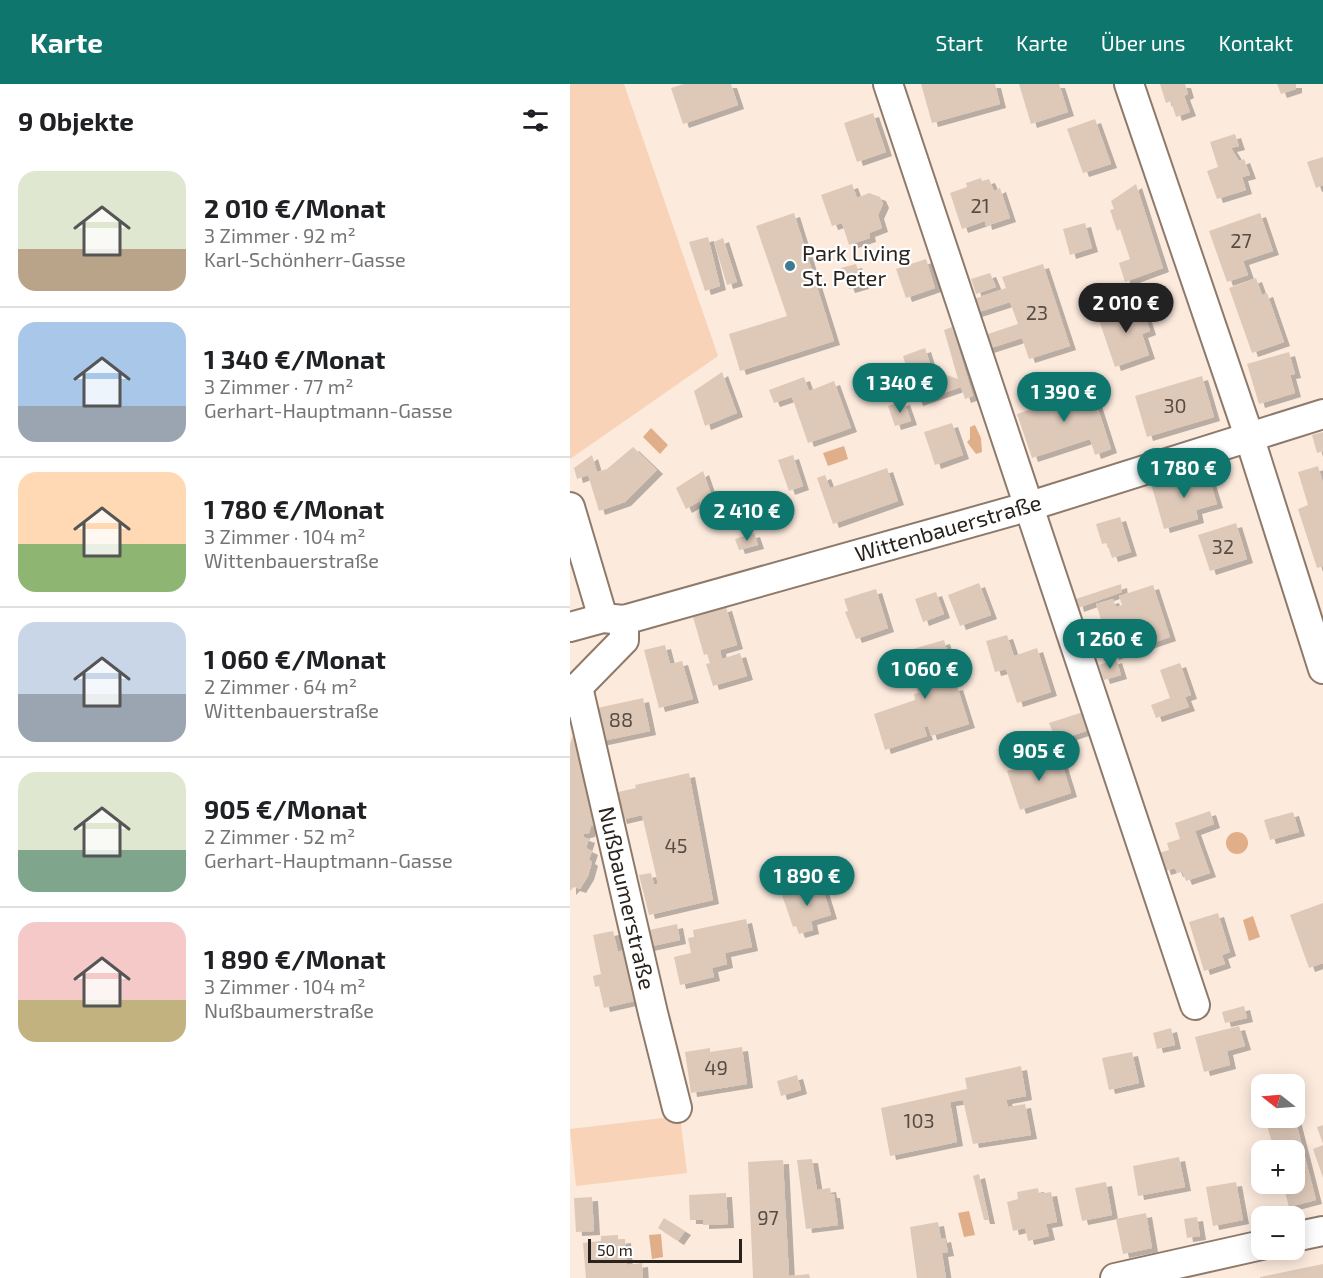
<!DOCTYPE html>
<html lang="de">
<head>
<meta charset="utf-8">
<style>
	body { margin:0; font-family:"Exo 2",sans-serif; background:#f6f6f6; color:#202124; height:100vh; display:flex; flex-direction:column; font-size:22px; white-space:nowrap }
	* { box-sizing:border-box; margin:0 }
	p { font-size:20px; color:#757577 }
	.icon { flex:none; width:33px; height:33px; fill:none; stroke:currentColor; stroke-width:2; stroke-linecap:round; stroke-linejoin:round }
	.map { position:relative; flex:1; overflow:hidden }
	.details { display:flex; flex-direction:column; background:#fff; width:570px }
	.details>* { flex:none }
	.needle { width:39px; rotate:287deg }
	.controls { position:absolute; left:681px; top:990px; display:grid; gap:12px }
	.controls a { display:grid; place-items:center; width:54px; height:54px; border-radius:12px; background:#fff; box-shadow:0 3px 15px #0003; font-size:30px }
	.scale { position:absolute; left:18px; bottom:15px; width:154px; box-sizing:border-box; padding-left:6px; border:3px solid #2a221c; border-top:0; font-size:16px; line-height:21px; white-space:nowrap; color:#2a221c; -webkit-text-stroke:4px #fff; paint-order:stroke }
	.price { position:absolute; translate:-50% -51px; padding:0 14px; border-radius:21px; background:#0f766e; color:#fff; font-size:20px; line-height:39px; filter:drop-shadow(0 2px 3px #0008) }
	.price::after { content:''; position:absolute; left:50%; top:36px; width:18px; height:14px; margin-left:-9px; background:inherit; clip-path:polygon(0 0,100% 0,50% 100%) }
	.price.current { background:#222; color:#fff }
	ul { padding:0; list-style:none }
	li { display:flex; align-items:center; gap:18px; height:150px; padding:0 18px }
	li+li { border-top:2px solid #e0e0e0 }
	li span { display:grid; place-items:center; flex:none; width:168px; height:120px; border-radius:18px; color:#555 }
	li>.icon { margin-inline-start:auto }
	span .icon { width:72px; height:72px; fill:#fffc; stroke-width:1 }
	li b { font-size:26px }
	h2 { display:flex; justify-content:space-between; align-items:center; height:72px; padding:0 18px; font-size:26px }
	header { display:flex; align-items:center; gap:36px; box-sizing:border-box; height:84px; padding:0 30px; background:#0f766e; color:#fff }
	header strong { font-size:28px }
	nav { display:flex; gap:33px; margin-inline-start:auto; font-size:21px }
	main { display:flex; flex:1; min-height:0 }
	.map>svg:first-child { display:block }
</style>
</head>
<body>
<header>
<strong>Karte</strong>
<nav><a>Start</a><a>Karte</a><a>Über uns</a><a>Kontakt</a></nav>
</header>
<main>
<section class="details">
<h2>9 Objekte<svg class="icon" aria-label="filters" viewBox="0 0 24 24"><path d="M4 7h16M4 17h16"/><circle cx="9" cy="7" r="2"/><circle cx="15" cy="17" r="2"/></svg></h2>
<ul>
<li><span style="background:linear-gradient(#dfe7d0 65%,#b9a48a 0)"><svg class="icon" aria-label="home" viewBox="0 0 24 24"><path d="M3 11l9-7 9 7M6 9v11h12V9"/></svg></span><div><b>2 010 €/Monat</b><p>3 Zimmer · 92 m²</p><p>Karl-Schönherr-Gasse</p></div></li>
<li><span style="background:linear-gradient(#a9c7e8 70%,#9aa5b1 0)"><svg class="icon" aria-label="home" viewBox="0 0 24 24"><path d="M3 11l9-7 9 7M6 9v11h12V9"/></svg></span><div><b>1 340 €/Monat</b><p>3 Zimmer · 77 m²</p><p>Gerhart-Hauptmann-Gasse</p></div></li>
<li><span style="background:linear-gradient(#ffd9b3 60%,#8fb573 0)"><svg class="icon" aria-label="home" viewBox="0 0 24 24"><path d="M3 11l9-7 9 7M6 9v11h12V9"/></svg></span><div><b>1 780 €/Monat</b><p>3 Zimmer · 104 m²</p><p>Wittenbauerstraße</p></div></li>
<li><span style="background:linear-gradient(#c9d6e8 60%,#9aa5b1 0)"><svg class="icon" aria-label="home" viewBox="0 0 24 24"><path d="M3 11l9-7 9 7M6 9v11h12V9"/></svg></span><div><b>1 060 €/Monat</b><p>2 Zimmer · 64 m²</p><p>Wittenbauerstraße</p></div></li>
<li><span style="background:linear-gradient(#dfe7d0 65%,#7fa58c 0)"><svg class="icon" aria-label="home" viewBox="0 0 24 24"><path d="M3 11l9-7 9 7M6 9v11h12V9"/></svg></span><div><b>905 €/Monat</b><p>2 Zimmer · 52 m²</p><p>Gerhart-Hauptmann-Gasse</p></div></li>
<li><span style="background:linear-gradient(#f6c9c9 65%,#c2b280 0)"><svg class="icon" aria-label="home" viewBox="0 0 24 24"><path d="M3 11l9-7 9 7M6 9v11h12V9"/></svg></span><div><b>1 890 €/Monat</b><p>3 Zimmer · 104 m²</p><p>Nußbaumerstraße</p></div></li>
</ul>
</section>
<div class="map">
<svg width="753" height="1194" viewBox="0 0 753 1194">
	<defs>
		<filter id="shadow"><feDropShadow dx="6" dy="4" stdDeviation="0" flood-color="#0004"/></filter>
	</defs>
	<rect width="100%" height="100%" fill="#fceadd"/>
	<g fill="#f8d3b7">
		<polygon points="0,0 54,0 148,272 0,375"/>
		<polygon points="110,1032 117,1089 6,1102 0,1045"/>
	</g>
	<g fill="#e0ae89">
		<polygon points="405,341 411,354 412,368 406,370 397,358 400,355 400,343"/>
		<polygon points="81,344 98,361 90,370 73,353"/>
		<polygon points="274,362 278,375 258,382 253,369"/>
		<circle cx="667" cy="759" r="11"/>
		<polygon points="683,832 690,853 679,857 673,836"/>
		<polygon points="399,1127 405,1151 394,1153 388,1129"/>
		<polygon points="91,1150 93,1173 82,1175 79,1151"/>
	</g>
	<g fill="#dec9b9" filter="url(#shadow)">
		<polygon points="114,0 161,0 168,21 113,40 101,4"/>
		<polygon points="351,0 425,0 430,20 362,39"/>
		<polygon points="449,0 489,0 498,28 461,40"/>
		<polygon points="590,0 615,0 618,10 614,12 620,28 606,33 601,17 596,19"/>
		<polygon points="707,0 726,0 726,5 711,10"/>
		<polygon points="303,29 316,68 287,78 274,39"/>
		<polygon points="525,35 541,80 513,89 497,45"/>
		<polygon points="665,50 669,62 661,64 669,77 674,75 680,91 672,93 676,106 647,115 637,87 648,83 640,58"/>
		<polygon points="753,73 753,101 746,104 737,78"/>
		<polygon points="411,94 412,97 419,95 424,107 430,104 440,134 416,142 415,137 392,145 380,109 397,103 396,99"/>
		<polygon points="282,100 287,114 299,109 310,113 313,120 308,131 312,144 299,149 300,154 279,161 272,139 262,142 251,111"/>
		<polygon points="566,100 593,184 555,198 549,179 560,175 550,145 547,147 540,126 544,125 541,117"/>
		<polygon points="224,129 264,257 170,287 159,250 217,232 186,142"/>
		<polygon points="690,129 703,167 673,177 678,191 657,198 639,147"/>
		<polygon points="515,139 522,164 500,171 493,145"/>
		<polygon points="138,153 150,202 135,207 119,158"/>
		<polygon points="153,154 167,198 157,201 144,158"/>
		<polygon points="356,175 365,204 336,214 326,185"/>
		<polygon points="286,180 293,201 279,205 271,184"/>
		<polygon points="473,180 500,262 459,275 452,254 418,265 412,252 448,240 440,218 406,229 401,216 436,204 432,193"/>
		<polygon points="420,189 426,203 406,210 401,195"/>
		<polygon points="686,194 692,211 697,209 714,258 682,269 659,204"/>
		<polygon points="571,218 580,247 572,250 579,271 545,283 528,233"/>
		<polygon points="382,243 403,312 395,315 391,303 347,318 333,272 355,264 362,286 388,295 374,246"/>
		<polygon points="719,268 725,290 720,291 725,309 689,320 677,280"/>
		<polygon points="152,288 167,329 135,342 124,307"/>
		<polygon points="632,292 644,333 577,353 565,312"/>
		<polygon points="234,293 239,307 264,297 281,344 238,359 222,313 204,319 199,306"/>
		<polygon points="498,302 502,313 522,306 541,365 525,371 520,355 462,374 447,330 474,321 470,311"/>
		<polygon points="334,317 341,337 325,342 318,322"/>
		<polygon points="382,339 393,371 365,381 354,348"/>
		<polygon points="753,348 753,367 747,369 742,351"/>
		<polygon points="63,363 87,386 55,418 29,427 18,391 7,395 4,384 22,371 27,388 37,385"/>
		<polygon points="223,371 233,402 219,407 208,376"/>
		<polygon points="748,382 753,399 753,482 747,484 728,425 738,421 728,388"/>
		<polygon points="317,384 328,417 263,440 247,394 255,391 260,404"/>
		<polygon points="133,387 143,416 131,422 130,417 116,425 106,404"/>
		<polygon points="637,387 647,420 626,426 628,435 594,445 582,403"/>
		<polygon points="550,433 561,468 542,474 537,459 532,460 526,440"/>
		<polygon points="666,439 677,475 640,487 628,451"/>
		<polygon points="184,449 188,461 169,466 165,455"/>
		<polygon points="409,499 421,531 390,542 378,511"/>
		<polygon points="551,500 552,508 508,524 506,515"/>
		<polygon points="583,501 600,553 568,564 565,556 557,558 559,566 543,572 526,520 543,515 546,523 552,521 549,512"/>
		<polygon points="306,505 318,544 286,555 275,528 278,527 274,515"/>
		<polygon points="366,508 374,530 353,538 345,515"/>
		<polygon points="156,523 167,561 150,566 152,575 170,569 177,592 143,602 136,580 140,579 137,570 134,571 123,533"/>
		<polygon points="437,551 444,572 467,564 481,608 447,619 436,585 425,588 416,557"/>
		<polygon points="374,556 386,598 375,601 376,605 387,602 399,640 361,652 358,642 354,643 357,652 315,666 304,630 345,616 344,610 348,609 336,567"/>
		<polygon points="95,561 100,580 112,577 123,615 89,624 74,566"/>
		<polygon points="546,575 551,591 534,596 529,581"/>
		<polygon points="610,579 621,611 615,613 619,623 586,634 581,621 600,614 590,586"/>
		<polygon points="73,614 80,647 28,658 23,625"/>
		<polygon points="513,628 519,646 498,653 496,647 484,651 479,639"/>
		<polygon points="3,651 9,677 16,679 27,733 25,742 21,741 19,749 14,750 13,753 19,755 16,764 22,767 19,776 22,778 18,792 10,805 4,803 0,807 0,660"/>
		<polygon points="489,670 501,709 450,726 437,687"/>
		<polygon points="119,689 143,816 79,831 69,791 81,789 84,800 88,800 72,731 51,736 44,709 66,704 65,701"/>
		<polygon points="640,727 644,740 625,747 640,789 616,797 612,787 607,789 605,784 595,787 589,769 599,766 597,759 610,755 605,739"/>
		<polygon points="723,728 729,748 700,756 694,736"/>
		<polygon points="251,799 261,831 241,837 243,846 229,850 226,842 223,843 212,811"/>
		<polygon points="753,819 753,879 739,884 720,831"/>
		<polygon points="648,829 660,868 652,871 655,880 634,887 619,838"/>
		<polygon points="176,835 182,863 155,869 157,880 142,884 144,893 110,901 104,873 121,869 118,854 124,853 123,846"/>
		<polygon points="107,840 110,856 78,863 75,847"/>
		<polygon points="43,847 48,868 53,866 65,917 34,924 29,902 25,903 23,892 31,890 23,851"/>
		<polygon points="674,922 677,934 655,939 652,928"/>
		<polygon points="669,942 675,962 657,967 660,981 634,988 625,953"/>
		<polygon points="601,944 605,961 587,965 583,949"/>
		<polygon points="172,963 177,1000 121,1009 115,968 140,964 140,968"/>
		<polygon points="562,968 569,999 539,1006 532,974"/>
		<polygon points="451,982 456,1012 436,1016 438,1023 455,1020 461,1051 403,1060 393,1016 380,1018 387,1058 320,1072 311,1024 397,1005 395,994"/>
		<polygon points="227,991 231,1006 211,1012 207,997"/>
		<polygon points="695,1034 725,1034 746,1116 719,1123 713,1100 724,1100 724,1066 704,1066"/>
		<polygon points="753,1041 753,1060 747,1043"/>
		<polygon points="753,1061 753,1094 743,1065"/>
		<polygon points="609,1073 615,1103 568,1112 563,1082"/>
		<polygon points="242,1075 247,1106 260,1104 261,1110 264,1110 268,1141 236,1145 227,1076"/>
		<polygon points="213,1076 219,1192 239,1190 240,1194 183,1194 178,1078"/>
		<polygon points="409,1090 419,1136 414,1136 403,1092"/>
		<polygon points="536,1098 542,1131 512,1137 505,1104"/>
		<polygon points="666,1098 673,1136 643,1142 636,1103"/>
		<polygon points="468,1104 469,1110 481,1108 487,1138 476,1140 479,1152 458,1157 455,1144 443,1147 437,1118 448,1115 447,1108"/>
		<polygon points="156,1109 158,1140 133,1141 133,1136 120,1136 119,1111"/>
		<polygon points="22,1113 24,1147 6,1148 4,1114"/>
		<polygon points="576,1129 582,1164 553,1170 546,1135"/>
		<polygon points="627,1133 630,1152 617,1154 614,1135"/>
		<polygon points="94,1134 115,1147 108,1157 88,1144"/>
		<polygon points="368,1138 371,1155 375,1154 378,1168 372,1169 376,1194 347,1194 340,1143"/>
		<polygon points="48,1151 48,1156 55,1155 57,1181 72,1179 73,1194 16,1194 13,1159 31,1157 31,1152"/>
		<polygon points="753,1180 753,1194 690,1194 690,1193"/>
	</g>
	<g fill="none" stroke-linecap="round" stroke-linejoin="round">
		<g stroke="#8e7a6b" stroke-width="32">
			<g id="minor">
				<polyline points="318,0 625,921"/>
				<polyline points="559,0 680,355 753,585"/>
				<polyline points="0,423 33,534"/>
				<polyline points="0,543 33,534 54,536 460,422 753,330"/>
				<polyline points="8,603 83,929 107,1024"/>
				<polyline points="0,619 8,603 54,556 54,536"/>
				<polyline points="724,1153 753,1147"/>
				<polyline points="545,1194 692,1161"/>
			</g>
		</g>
		<use href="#minor" stroke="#fff" stroke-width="28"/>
	</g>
	<circle fill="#3d7b91" stroke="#fff" stroke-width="2" cx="220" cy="182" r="6"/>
	<g text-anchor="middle" stroke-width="4.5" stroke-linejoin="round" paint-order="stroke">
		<g font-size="20" fill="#574c43">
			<text x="410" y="129">21</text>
			<text x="671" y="164">27</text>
			<text x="467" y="236">23</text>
			<text x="605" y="329">30</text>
			<text x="653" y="470">32</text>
			<text x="51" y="643">88</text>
			<text x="106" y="769">45</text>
			<text x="146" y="991">49</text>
			<text x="349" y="1044">103</text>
			<text x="198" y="1141">97</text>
		</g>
		<g font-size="22" fill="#2a221c" stroke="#fff" text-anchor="start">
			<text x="232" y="177">Park Living<tspan x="232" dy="25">St. Peter</tspan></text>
		</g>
		<g font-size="22" fill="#2a221c" stroke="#fff">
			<text transform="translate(378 444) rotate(-16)" y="8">Wittenbauerstraße</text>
			<text transform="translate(57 814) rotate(77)" y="8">Nußbaumerstraße</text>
		</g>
	</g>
</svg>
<div class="controls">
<a><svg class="needle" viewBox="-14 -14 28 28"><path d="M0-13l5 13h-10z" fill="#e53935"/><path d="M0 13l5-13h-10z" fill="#757577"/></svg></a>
<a>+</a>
<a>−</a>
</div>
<div class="scale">50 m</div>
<b class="price current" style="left:556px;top:250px">2 010 €</b>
<b class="price" style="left:330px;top:330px">1 340 €</b>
<b class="price" style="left:494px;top:339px">1 390 €</b>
<b class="price" style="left:614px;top:415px">1 780 €</b>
<b class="price" style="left:177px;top:458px">2 410 €</b>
<b class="price" style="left:540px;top:586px">1 260 €</b>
<b class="price" style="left:355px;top:616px">1 060 €</b>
<b class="price" style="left:469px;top:698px">905 €</b>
<b class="price" style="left:237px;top:823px">1 890 €</b>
</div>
</main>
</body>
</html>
